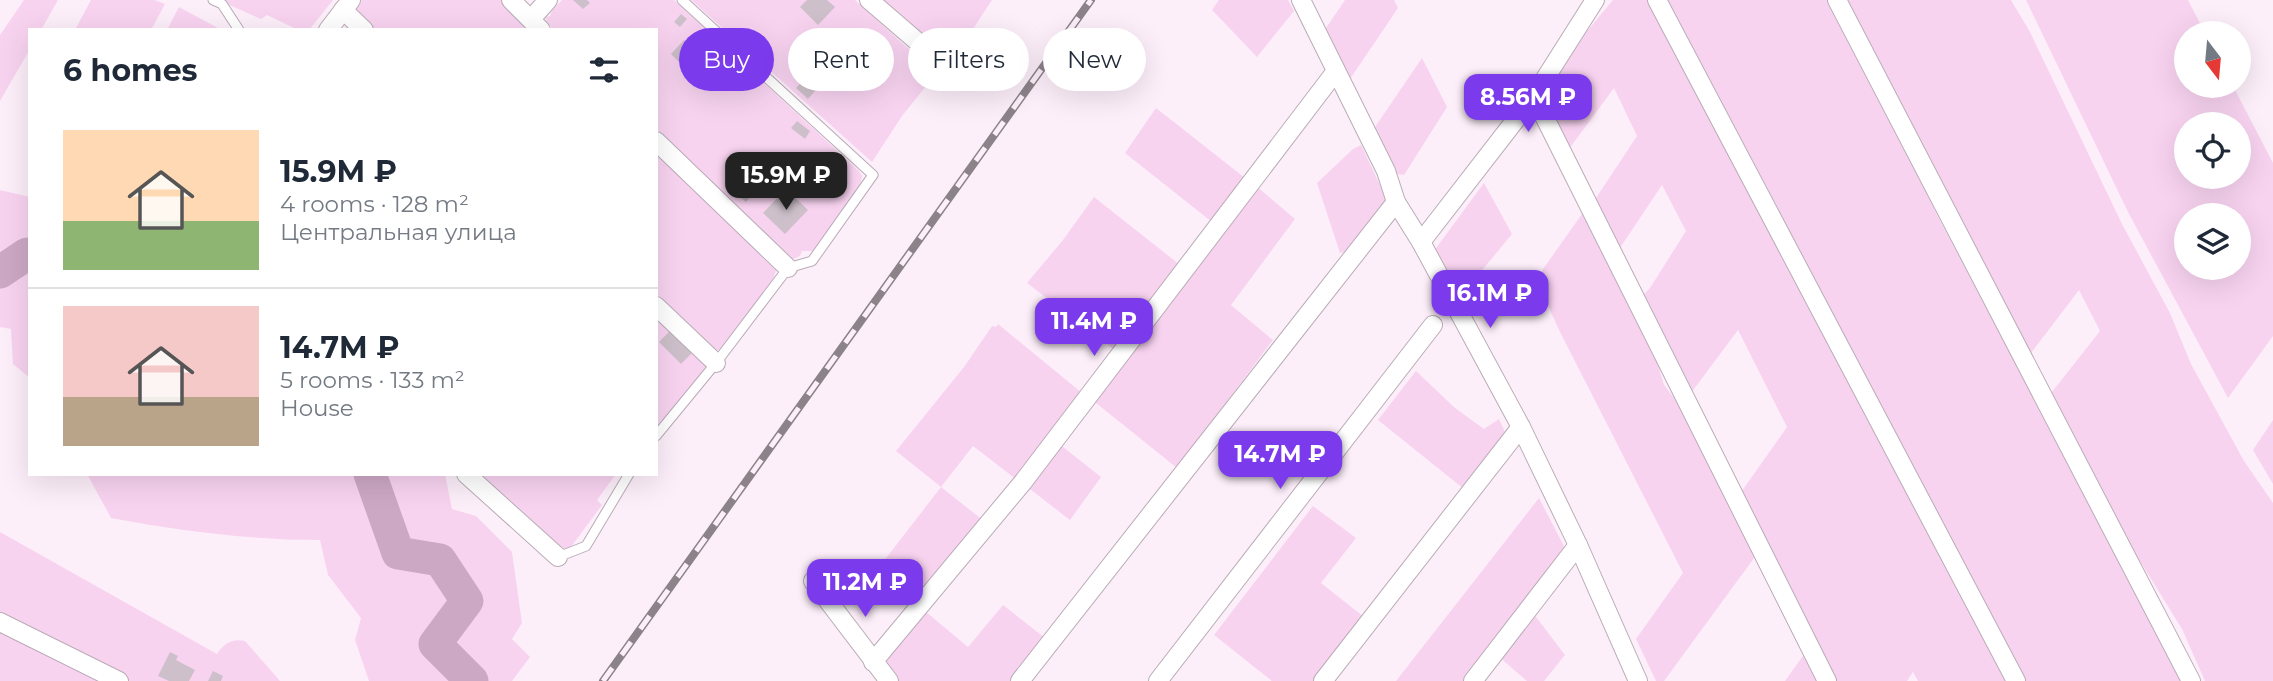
<!DOCTYPE html>
<html lang="en">
<head>
<meta charset="utf-8">
<style>
	body { margin:0; font-family:Montserrat,sans-serif; background:#f6f6f7; color:#1f2937; height:100vh; display:flex; flex-direction:column; font-size:26px; white-space:nowrap }
	* { box-sizing:border-box; margin:0 }
	p { font-size:23px; color:#747a83 }
	.icon { flex:none; width:38px; height:38px; fill:none; stroke:currentColor; stroke-width:2; stroke-linecap:round; stroke-linejoin:round }
	.map { position:relative; flex:1; overflow:hidden }
	.side { position:absolute; left:28px; top:28px; width:630px; height:448px; display:flex; flex-direction:column; background:#fff; border-radius:0px; box-shadow:0 7px 28px #0002 }
	.side>* { flex:none }
	.banner { position:absolute; left:679px; top:28px; width:665px; height:63px; display:flex; gap:14px }
	.needle { width:46px; rotate:164deg }
	.tools { position:absolute; left:2174px; top:21px; display:grid; gap:14px }
	.tools a { display:grid; place-items:center; width:77px; height:77px; border-radius:50%; background:#fff; box-shadow:0 7px 28px #0002; font-size:35px }
	.price { position:absolute; translate:-50% -60px; padding:0 16px; border-radius:14px; background:#7c3aed; color:#fff; font-size:23px; line-height:46px; filter:drop-shadow(0 2px 4px #0008) }
	.price::after { content:''; position:absolute; left:50%; top:42px; width:21px; height:16px; margin-left:-10px; background:inherit; clip-path:polygon(0 0,100% 0,50% 100%) }
	.price.active { background:#222; color:#fff }
	ul { padding:0; list-style:none }
	li { display:flex; align-items:center; gap:21px; height:175px; padding:0 35px }
	li+li { border-top:2px solid #e0e1e3 }
	li span { display:grid; place-items:center; flex:none; width:196px; height:140px; border-radius:0px; color:#555 }
	li>.icon { margin-inline-start:auto }
	span .icon { width:84px; height:84px; fill:#fffc; stroke-width:1 }
	li b { font-size:30px }
	h2 { display:flex; justify-content:space-between; align-items:center; height:84px; padding:0 35px; font-size:30px }
	.chip { padding:0 24px; border-radius:32px; background:#fff; box-shadow:0 7px 28px #0002; font-size:24px; line-height:63px }
	.chip.active { background:#7c3aed; color:#fff }
	.map>svg:first-child { display:block }
</style>
</head>
<body>
<div class="map">
<svg width="2273" height="681" viewBox="0 0 2273 681">
	<rect width="100%" height="100%" fill="#fdeffa"/>
	<g fill="#f8d3f0" fill-rule="evenodd">
		<polygon points="24,0 58,0 41,30 30,30 30,49 0,101 0,35"/>
		<polygon points="91,0 154,0 165,4 151,30 75,30"/>
		<polygon points="218,0 333,0 309,30 298,30 267,15 261,19"/>
		<polygon points="362,0 502,0 534,30 372,30 354,10"/>
		<polygon points="562,0 674,0 859,171 862,176 860,186 813,251 802,251 800,256 791,260 656,128 656,30 554,30 546,21 546,17 550,16 552,11"/>
		<polygon points="691,0 855,0 932,70 931,80 902,116 872,162"/>
		<polygon points="874,0 992,0 963,44 947,60 936,57"/>
		<polygon points="1219,0 1288,0 1294,11 1257,57 1212,10"/>
		<polygon points="1345,0 1394,0 1398,8 1348,82 1324,31"/>
		<polygon points="1613,0 1650,0 1811,313 2008,681 1918,681 1913,672 1907,681 1834,681 1739,495 1787,427 1738,330 1691,393 1640,298 1650,288 1686,231 1662,185 1618,251 1594,201 1637,136 1614,88 1569,149 1542,99 1583,36"/>
		<polygon points="1661,0 1827,0 1915,168 1937,215 2039,408 2045,414 2181,681 2023,681"/>
		<polygon points="1839,0 2011,0 2030,32 2122,224 2170,313 2191,364 2244,461 2273,503 2273,681 2205,681 2182,629 2101,498 2048,397 2100,331 2079,290 2028,357"/>
		<path d="M 2026,0 L 2188,0 L 2205,33 L 2186,33 L 2186,86 L 2233,86 L 2273,163 L 2273,336 L 2228,398 L 2128,212 ZM 2238,124 L 2238,177 L 2186,177 L 2186,124 ZM 2186,215 L 2238,215 L 2238,268 L 2186,268 Z"/>
		<polygon points="179,7 216,27 220,30 167,30"/>
		<polygon points="1422,58 1447,107 1404,175 1396,174 1373,130"/>
		<polygon points="1156,108 1245,178 1212,222 1125,153"/>
		<polygon points="1361,145 1387,200 1349,251 1340,253 1317,183 1353,149"/>
		<polygon points="656,146 778,264 773,280 722,349 713,351 656,297"/>
		<polygon points="1484,183 1512,234 1459,298 1434,251"/>
		<polygon points="1255,185 1295,219 1231,305 1273,340 1177,468 1091,399"/>
		<polygon points="0,190 30,197 30,378 13,364 11,329 0,327"/>
		<polygon points="1094,197 1180,265 1115,350 1027,283 1063,240"/>
		<polygon points="1582,214 1656,359 1664,385 1682,408 1757,554 1664,681 1656,681 1636,639 1683,573 1559,330 1536,279"/>
		<polygon points="656,313 705,359 706,367 656,432"/>
		<polygon points="998,324 1082,393 1017,480 973,446 941,487 984,521 914,607 873,575 941,487 896,451 964,367 992,326 996,327"/>
		<polygon points="1416,371 1455,408 1484,429 1499,419 1505,432 1503,442 1464,489 1378,420"/>
		<polygon points="2273,420 2273,484 2253,450"/>
		<polygon points="1058,443 1101,477 1070,520 1026,486"/>
		<path d="M 87,474 L 445,474 L 452,509 L 476,516 L 512,552 L 522,623 L 512,639 L 530,657 L 512,681 L 369,681 L 355,640 L 361,618 L 328,575 L 320,540 C 250,540 181,531 111,518 Z"/>
		<polygon points="474,474 616,474 597,500 602,505 568,551 540,532"/>
		<polygon points="1539,498 1567,552 1465,681 1396,681"/>
		<polygon points="1313,506 1356,538 1321,583 1364,617 1315,681 1272,681 1214,635"/>
		<path d="M 0,532 L 217,654 C 223,644 232,638 245,641 L 280,681 L 130,681 L 0,617 Z"/>
		<polygon points="1003,605 1045,638 1013,681 896,681 885,663 925,611 968,647"/>
		<polygon points="1533,613 1565,655 1544,681 1527,681 1498,656"/>
		<polygon points="0,631 104,681 0,681"/>
		<polygon points="1805,653 1820,681 1785,681"/>
	</g>
	<g fill="none" stroke-linecap="round" stroke-linejoin="round">
		<g stroke="#cda8c5" stroke-width="33">
			<polyline points="0,272 27,254 30,256"/>
			<polyline points="370,474 398,553 440,560 467,601 435,644 472,681"/>
		</g>
	</g>
	<g fill="#cdc0ca">
		<polygon points="573,0 587,0 590,3 583,9"/>
		<polygon points="807,0 827,0 835,7 818,25 800,7"/>
		<polygon points="681,14 687,19 680,27 674,22"/>
		<polygon points="930,33 940,41 934,49 924,41"/>
		<polygon points="684,40 695,51 682,65 671,54"/>
		<polygon points="810,73 822,83 808,99 796,88"/>
		<polygon points="797,121 810,131 805,139 791,128"/>
		<polygon points="741,183 755,191 746,202 734,192"/>
		<polygon points="786,189 808,210 785,234 763,213"/>
		<polygon points="671,330 693,352 681,364 659,342"/>
		<polygon points="170,652 178,656 176,660 195,670 189,681 169,681 158,676"/>
		<polygon points="213,671 223,676 221,681 208,681"/>
	</g>
	<g fill="none" stroke-linecap="round" stroke-linejoin="round">
		<g stroke="#b9acb6" stroke-width="11">
			<g id="service">
				<polyline points="213,0 222,4 239,30"/>
				<polyline points="656,436 716,363 788,268 812,261 873,175 682,0"/>
				<polyline points="558,557 586,546 629,474"/>
			</g>
		</g>
		<g stroke="#b9acb6" stroke-width="20">
			<g id="minor">
				<polyline points="511,0 541,30"/>
				<polyline points="869,0 926,49"/>
				<polyline points="1301,0 1386,171 1396,202 1421,242 1521,427 1578,545 1638,681"/>
				<polyline points="1657,0 2016,681"/>
				<polyline points="1837,0 2191,681"/>
				<polyline points="343,10 364,30"/>
				<polyline points="531,19 548,0"/>
				<polyline points="328,30 351,0"/>
				<polyline points="1534,96 1827,681"/>
				<polyline points="656,141 788,268"/>
				<polyline points="1421,242 1534,96 1595,0"/>
				<polyline points="656,306 716,363"/>
				<polyline points="466,474 558,557"/>
				<polyline points="813,581 889,681"/>
				<polyline points="0,622 119,681"/>
				<polyline points="873,662 1023,482 1336,71"/>
				<polyline points="1020,681 1396,202"/>
				<polyline points="1158,681 1433,325"/>
				<polyline points="1323,681 1521,427"/>
				<polyline points="1473,681 1578,545"/>
			</g>
		</g>
		<use href="#service" stroke="#fff" stroke-width="9"/>
		<use href="#minor" stroke="#fff" stroke-width="18"/>
		<g stroke="#8c838a" stroke-width="8">
			<polyline id="rail" points="603,681 1091,0"/>
		</g>
		<use href="#rail" stroke="#fdeffa" stroke-width="5" stroke-dasharray="16" stroke-linecap="butt"/>
	</g>
</svg>
<div class="tools">
<a><svg class="needle" viewBox="-14 -14 28 28"><path d="M0-13l5 13h-10z" fill="#e53935"/><path d="M0 13l5-13h-10z" fill="#747a83"/></svg></a>
<a><svg class="icon" aria-label="locate" viewBox="0 0 24 24"><circle cx="12" cy="12" r="6"/><path d="M12 2v4M12 18v4M2 12h4M18 12h4"/></svg></a>
<a><svg class="icon" aria-label="layers" viewBox="0 0 24 24"><path d="M12 4l9 5-9 5-9-5zM3 14l9 5 9-5"/></svg></a>
</div>
<b class="price" style="left:1528px;top:134px">8.56M ₽</b>
<b class="price active" style="left:786px;top:212px">15.9M ₽</b>
<b class="price" style="left:1490px;top:330px">16.1M ₽</b>
<b class="price" style="left:1094px;top:358px">11.4M ₽</b>
<b class="price" style="left:1280px;top:491px">14.7M ₽</b>
<b class="price" style="left:865px;top:619px">11.2M ₽</b>
<div class="banner">
<a class="chip active">Buy</a>
<a class="chip">Rent</a>
<a class="chip">Filters</a>
<a class="chip">New</a>
</div>
<section class="side">
<h2>6 homes<svg class="icon" aria-label="filters" viewBox="0 0 24 24"><path d="M4 7h16M4 17h16"/><circle cx="9" cy="7" r="2"/><circle cx="15" cy="17" r="2"/></svg></h2>
<ul>
<li><span style="background:linear-gradient(#ffd9b3 65%,#8fb573 0)"><svg class="icon" aria-label="home" viewBox="0 0 24 24"><path d="M3 11l9-7 9 7M6 9v11h12V9"/></svg></span><div><b>15.9M ₽</b><p>4 rooms · 128 m²</p><p>Центральная улица</p></div></li>
<li><span style="background:linear-gradient(#f6c9c9 65%,#b9a48a 0)"><svg class="icon" aria-label="home" viewBox="0 0 24 24"><path d="M3 11l9-7 9 7M6 9v11h12V9"/></svg></span><div><b>14.7M ₽</b><p>5 rooms · 133 m²</p><p>House</p></div></li>
</ul>
</section>
</div>
</body>
</html>
